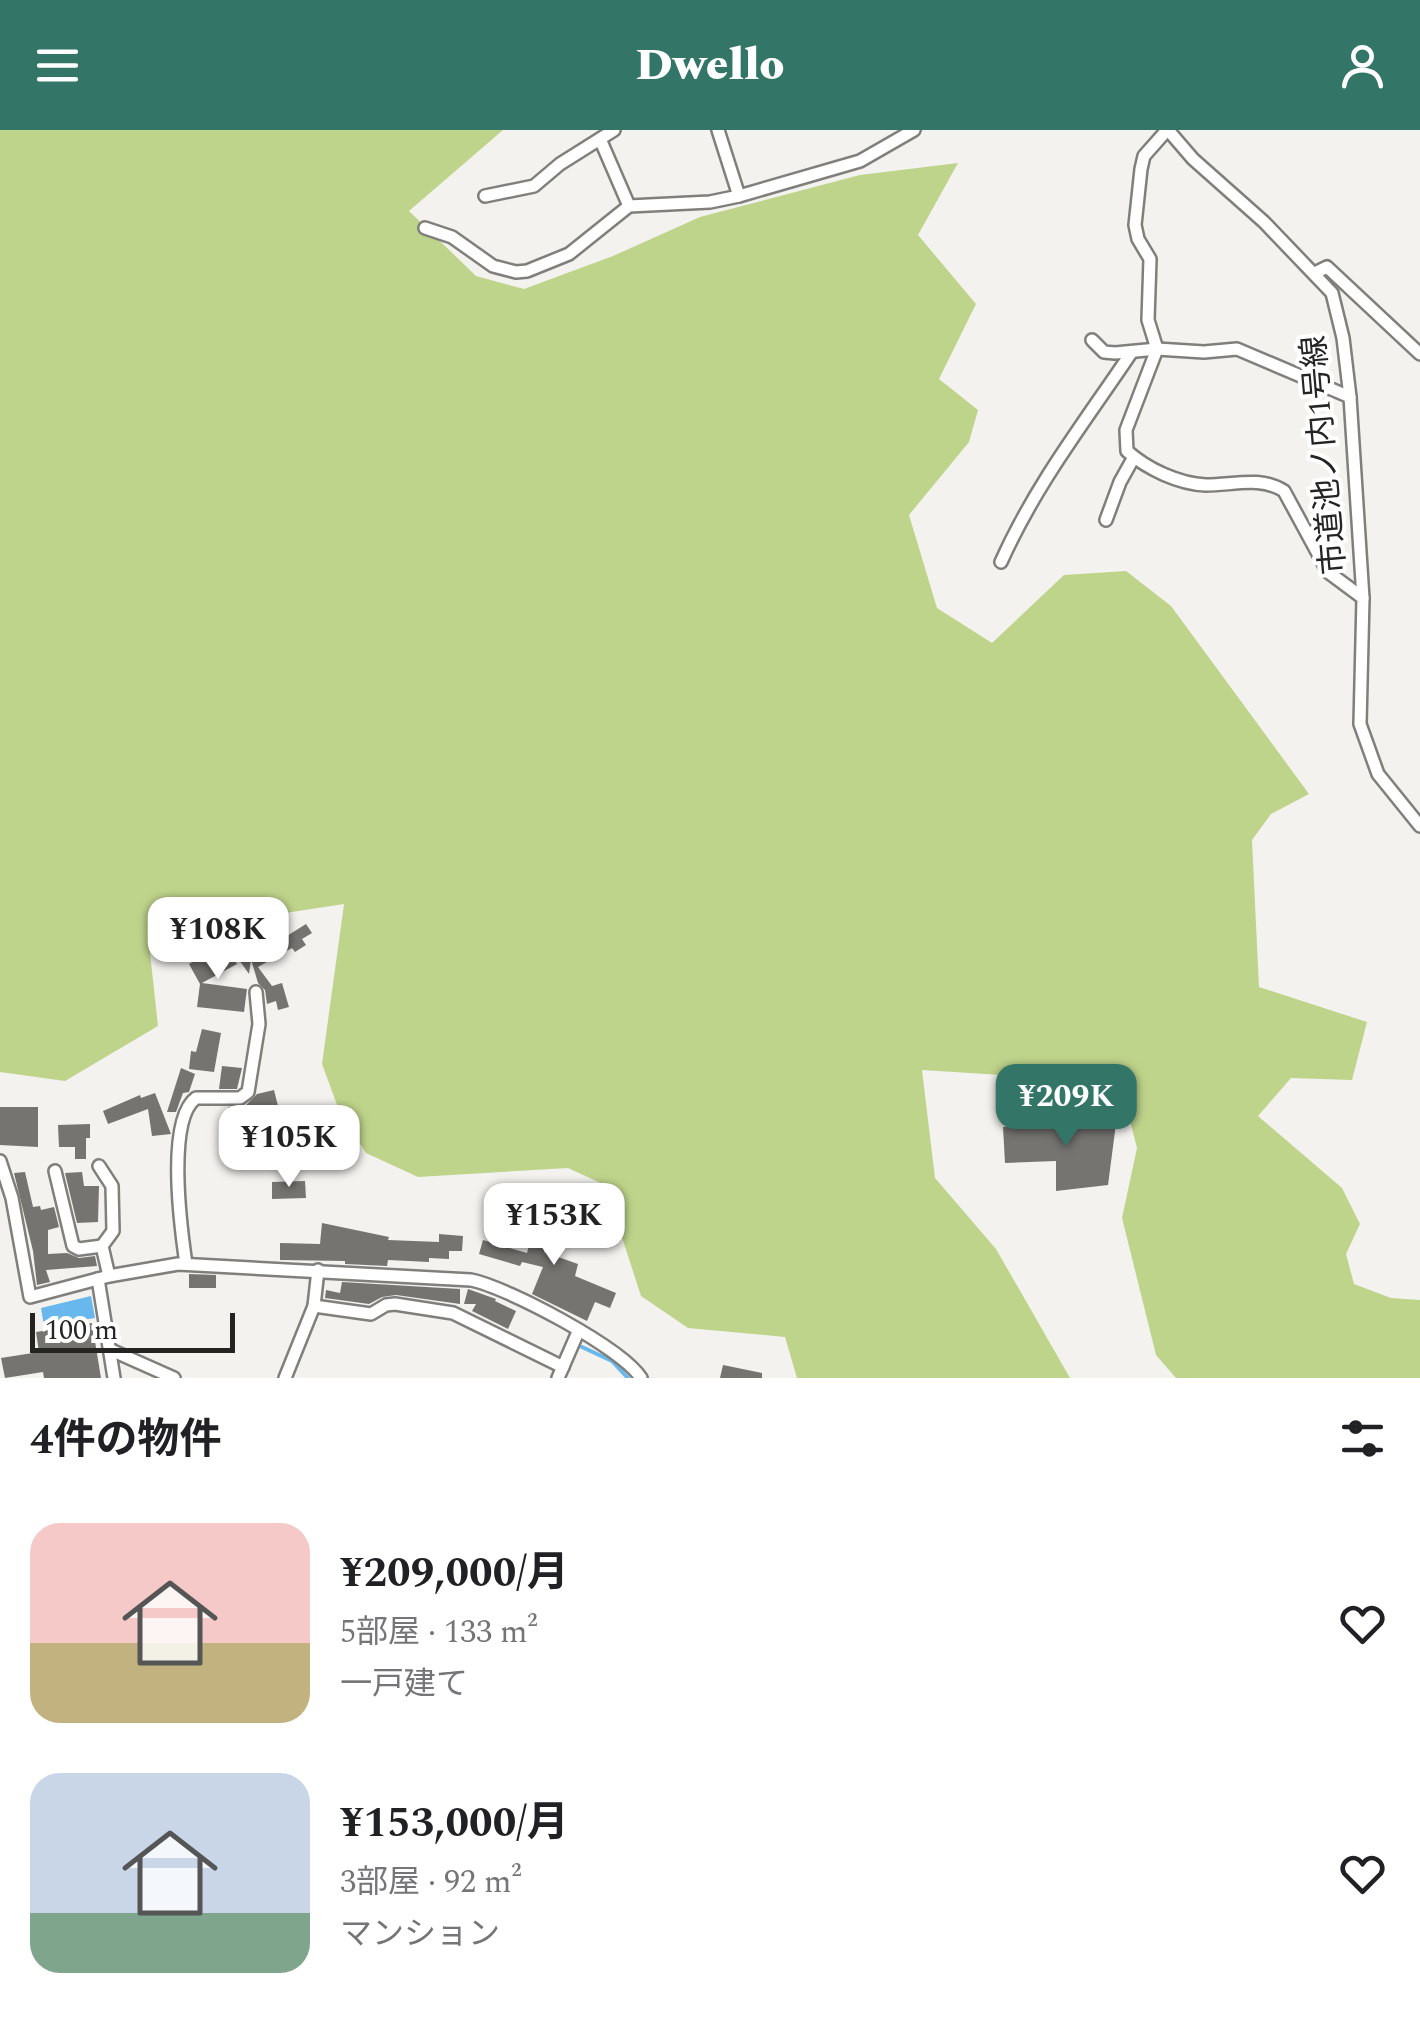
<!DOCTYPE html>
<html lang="ja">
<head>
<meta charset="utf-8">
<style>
	body { margin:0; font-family:Spectral,"Noto Sans JP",serif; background:#f2f2f2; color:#202124; height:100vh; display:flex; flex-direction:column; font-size:38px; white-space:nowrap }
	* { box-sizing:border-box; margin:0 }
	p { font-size:32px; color:#757577 }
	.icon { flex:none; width:55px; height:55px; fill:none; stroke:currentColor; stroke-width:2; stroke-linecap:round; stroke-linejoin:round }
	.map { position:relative; height:1248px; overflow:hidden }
	.drawer { display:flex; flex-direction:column; background:#fff; flex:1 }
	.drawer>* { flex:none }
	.scale { position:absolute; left:30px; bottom:25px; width:205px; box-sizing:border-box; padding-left:10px; border:5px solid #242423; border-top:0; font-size:28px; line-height:35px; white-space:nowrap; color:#242423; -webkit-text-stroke:8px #fff; paint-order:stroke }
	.price { position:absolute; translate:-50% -85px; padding:0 22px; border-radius:20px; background:#fff; color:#222; font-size:32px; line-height:65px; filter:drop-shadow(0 2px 5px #0008) }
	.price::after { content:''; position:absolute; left:50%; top:60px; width:30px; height:22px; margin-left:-15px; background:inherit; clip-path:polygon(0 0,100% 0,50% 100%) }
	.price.selected { background:#337667; color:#fff }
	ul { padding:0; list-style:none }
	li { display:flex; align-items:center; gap:30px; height:250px; padding:0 30px }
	li span { display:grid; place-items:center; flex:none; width:280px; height:200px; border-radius:30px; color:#555 }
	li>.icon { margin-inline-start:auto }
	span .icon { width:120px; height:120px; fill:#fffc; stroke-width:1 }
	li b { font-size:42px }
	h2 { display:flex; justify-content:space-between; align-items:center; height:120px; padding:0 30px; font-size:42px }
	header { display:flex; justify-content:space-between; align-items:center; height:130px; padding:0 30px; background:#337667; color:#fff; font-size:45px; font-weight:800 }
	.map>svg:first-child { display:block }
</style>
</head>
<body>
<header><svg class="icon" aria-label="menu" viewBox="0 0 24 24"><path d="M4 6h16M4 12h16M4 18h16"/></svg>Dwello<svg class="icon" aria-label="person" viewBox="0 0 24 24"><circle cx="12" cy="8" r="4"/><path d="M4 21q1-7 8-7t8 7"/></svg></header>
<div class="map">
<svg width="1420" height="1248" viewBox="0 0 1420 1248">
	<rect width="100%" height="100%" fill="#f3f2ef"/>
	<polygon fill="#bfd48b" points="0,0 503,0 409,81 476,146 524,159 613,126 700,87 860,45 958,33 918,105 976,174 939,249 978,280 969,312 909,385 937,478 992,513 1064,445 1126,441 1171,476 1309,664 1271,684 1252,710 1259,857 1367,892 1352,950 1291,948 1258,986 1342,1058 1360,1094 1346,1124 1354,1154 1391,1168 1420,1170 1420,1248 1176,1248 1156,1225 1122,1088 1137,1018 1128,983 1080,954 1017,946 922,940 935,1048 996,1119 1070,1248 797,1248 785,1207 688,1198 641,1166 605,1055 568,1038 418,1047 366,1023 340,983 322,934 344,774 148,804 158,896 65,951 0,942"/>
	<polygon fill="#68b7ed" points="91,1166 95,1188 44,1196 41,1178"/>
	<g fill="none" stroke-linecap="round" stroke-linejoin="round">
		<polyline stroke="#68b7ed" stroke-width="4" points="582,1217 612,1231 628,1248"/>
	</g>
	<g fill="#757471">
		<polygon points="306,794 312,803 302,809 306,815 295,822 292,818 258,837 272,856 282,853 289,877 278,880 276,871 267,874 265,860 258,853 251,829 249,844 235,824 244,817 250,824 272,810 274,814"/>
		<polygon points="225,813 237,834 202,853 247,859 244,882 197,877 200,854 189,834"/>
		<polygon points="202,899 221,903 214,942 189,939 191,921 196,922"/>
		<polygon points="222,936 242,938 237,959 219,959"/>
		<polygon points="181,938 195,944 189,962 183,963 176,982 167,982"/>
		<polygon points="274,960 279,980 253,987 229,989 228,977 245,976 257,964"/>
		<polygon points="155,963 171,1004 152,1006 148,979 108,994 103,981 140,965 141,968"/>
		<polygon points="0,977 38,977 38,1017 0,1015"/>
		<polygon points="1117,986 1108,1055 1056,1061 1056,1031 1005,1033 1003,997"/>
		<polygon points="90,994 90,1008 86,1008 86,1029 75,1029 75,1017 59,1017 58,995"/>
		<polygon points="25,1042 33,1077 40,1076 41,1080 54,1077 59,1097 48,1100 48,1124 67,1123 79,1128 95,1126 97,1136 46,1140 50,1152 37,1155 33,1121 14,1043"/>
		<polygon points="82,1042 84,1056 99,1056 98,1092 77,1093 65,1043"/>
		<polygon points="305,1051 306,1068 272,1069 272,1052"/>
		<polygon points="539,1073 573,1080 570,1094 550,1090 544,1122 578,1134 575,1146 616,1163 610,1178 595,1172 587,1191 532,1164 543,1137 522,1132 520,1136 479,1124 483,1110 527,1123"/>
		<polygon points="322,1093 389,1107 388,1110 439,1112 439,1104 463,1106 462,1121 449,1121 449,1129 429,1128 429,1132 388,1130 387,1136 345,1134 345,1131 280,1130 280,1113 320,1114"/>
		<polygon points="189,1144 216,1145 216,1158 189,1158"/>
		<polygon points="342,1152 460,1159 460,1174 396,1165 382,1167 369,1174 325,1168 326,1160 340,1163"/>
		<polygon points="468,1159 496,1169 495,1171 516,1181 508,1199 472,1181 476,1174 464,1174"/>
		<polygon points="92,1193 101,1248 44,1248 43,1242 5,1248 1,1228 39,1222 36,1202"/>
		<polygon points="723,1235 762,1243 762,1248 720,1248"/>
	</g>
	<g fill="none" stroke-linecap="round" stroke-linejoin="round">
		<g stroke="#807f7c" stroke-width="16">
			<g id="street">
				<polyline points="718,0 739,66"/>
				<path d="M 1167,0 L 1144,26 L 1141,39 L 1135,95 L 1138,109 L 1150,129 L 1148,190 L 1157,219 L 1126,300 L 1127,321 C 1147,339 1179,354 1206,355 C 1233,355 1261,346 1284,361 L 1328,442 L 1363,468"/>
				<polyline points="1168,0 1193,29 1264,92 1332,163 1343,208 1350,267 1363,468 1360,594 1378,644 1420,696"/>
				<polyline points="600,9 629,76"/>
				<polyline points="485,66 534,56 560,34 614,0"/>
				<polyline points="425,98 452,107 493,136 516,142 527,141 569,124 629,76 710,72 739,66 860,31 914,0"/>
				<polyline points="1315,143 1327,137 1420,224"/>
				<polyline points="1092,210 1104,222 1115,223 1157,219 1204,222 1237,219 1350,267"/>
				<polyline points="1106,390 1120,352 1134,327"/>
				<path d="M 1001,432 C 1036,354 1084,293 1131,223"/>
				<path d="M 0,1031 L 12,1068 L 30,1167 L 109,1146 L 178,1134 L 471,1150 C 507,1157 622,1218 641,1248"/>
				<polyline points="99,1036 112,1056 113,1101 102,1116 109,1146"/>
				<polyline points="55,1041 73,1116 79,1119 102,1116"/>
				<path d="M 186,1134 C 181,1100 166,990 196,968 L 240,968 L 248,962 L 259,894 L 256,862"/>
				<polyline points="98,1149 114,1248"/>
				<polyline points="314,1176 371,1184 386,1175 395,1174 453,1183 563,1237"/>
				<polyline points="111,1220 174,1248"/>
				<polyline points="285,1248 314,1176 318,1140"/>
				<polyline points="558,1248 578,1202"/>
			</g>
		</g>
		<use href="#street" stroke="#fff" stroke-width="11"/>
	</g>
	<g text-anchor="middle" stroke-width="8" stroke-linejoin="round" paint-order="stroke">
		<g font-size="32" fill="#242423" stroke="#fff">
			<text transform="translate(1323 325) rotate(-95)" y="11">市道池ノ内1号線</text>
		</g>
	</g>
</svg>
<div class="scale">100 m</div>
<b class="price" style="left:218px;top:852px">¥108K</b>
<b class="price selected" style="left:1066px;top:1019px">¥209K</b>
<b class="price" style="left:289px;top:1060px">¥105K</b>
<b class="price" style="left:554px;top:1138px">¥153K</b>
</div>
<section class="drawer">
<h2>4件の物件<svg class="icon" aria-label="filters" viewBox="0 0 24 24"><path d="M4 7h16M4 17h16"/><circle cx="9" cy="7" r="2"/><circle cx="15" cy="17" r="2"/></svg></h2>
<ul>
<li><span style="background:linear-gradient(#f6c9c9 60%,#c2b280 0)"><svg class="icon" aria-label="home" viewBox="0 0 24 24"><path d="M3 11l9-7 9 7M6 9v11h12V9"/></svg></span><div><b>¥209,000/月</b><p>5部屋 · 133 m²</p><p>一戸建て</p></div><svg class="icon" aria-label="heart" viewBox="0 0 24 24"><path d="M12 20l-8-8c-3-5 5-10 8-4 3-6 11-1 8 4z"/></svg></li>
<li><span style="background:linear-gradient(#c9d6e8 70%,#7fa58c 0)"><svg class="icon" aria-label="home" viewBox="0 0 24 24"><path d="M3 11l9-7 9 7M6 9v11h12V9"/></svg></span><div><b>¥153,000/月</b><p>3部屋 · 92 m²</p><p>マンション</p></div><svg class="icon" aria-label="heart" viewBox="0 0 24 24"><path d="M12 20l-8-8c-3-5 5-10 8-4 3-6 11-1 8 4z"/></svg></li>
</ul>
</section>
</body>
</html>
